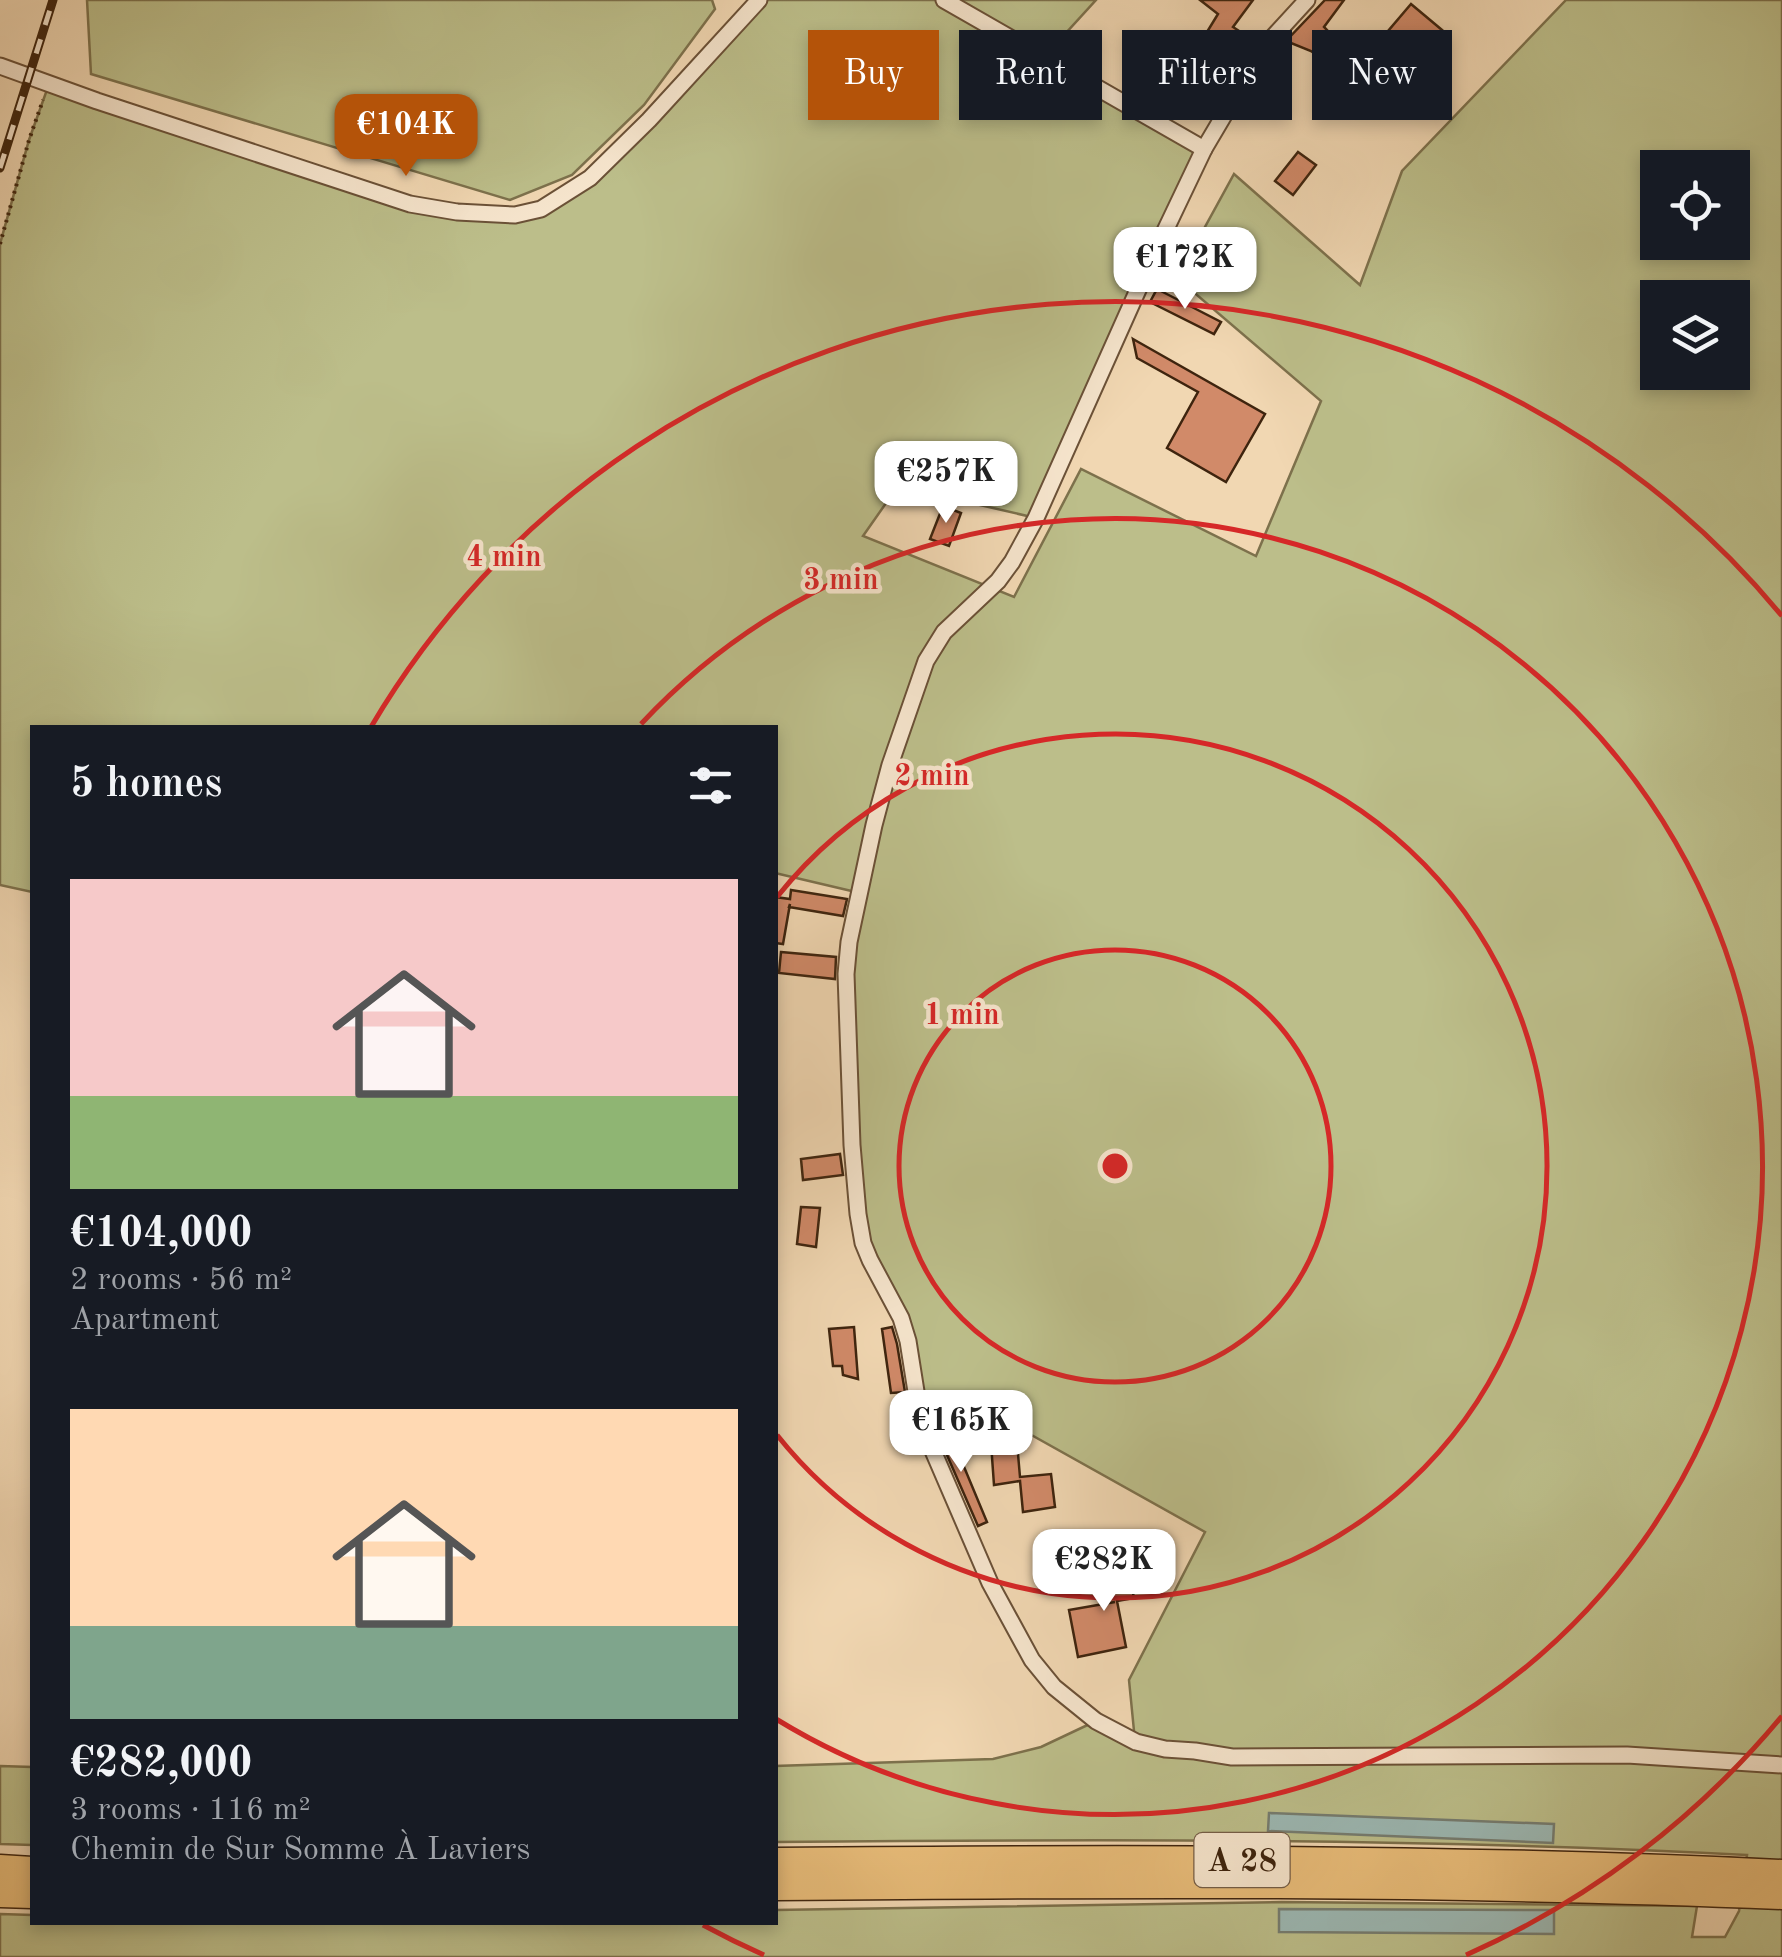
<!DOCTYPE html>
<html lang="en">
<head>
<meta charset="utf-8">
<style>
	body { margin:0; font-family:"Old Standard TT",serif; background:#242831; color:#f1f3f6; height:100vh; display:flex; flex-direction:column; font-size:38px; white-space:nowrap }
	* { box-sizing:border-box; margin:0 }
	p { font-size:32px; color:#9ea1a6 }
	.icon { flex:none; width:55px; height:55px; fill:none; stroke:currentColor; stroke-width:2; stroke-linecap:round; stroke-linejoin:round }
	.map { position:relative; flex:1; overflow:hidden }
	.side { position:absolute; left:30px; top:725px; width:748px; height:1200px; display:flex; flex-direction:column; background:#171b24; border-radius:0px; box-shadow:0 5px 15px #0003 }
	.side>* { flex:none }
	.guide { position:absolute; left:808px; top:30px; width:822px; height:90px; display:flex; gap:20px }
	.tools { position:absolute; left:1640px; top:150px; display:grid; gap:20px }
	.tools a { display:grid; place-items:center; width:110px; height:110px; border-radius:0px; background:#171b24; box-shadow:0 5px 15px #0003; font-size:50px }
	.price { position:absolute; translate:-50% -85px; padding:0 22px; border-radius:20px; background:#fff; color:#222; font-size:32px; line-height:65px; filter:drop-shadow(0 2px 5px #0008) }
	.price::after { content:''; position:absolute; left:50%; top:60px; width:30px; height:22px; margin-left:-15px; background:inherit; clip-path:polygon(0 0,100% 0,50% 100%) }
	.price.on { background:#b45309; color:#fff }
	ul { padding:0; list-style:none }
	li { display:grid; align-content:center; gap:20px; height:530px; padding:0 40px }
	li span { display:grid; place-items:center; height:310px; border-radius:0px; color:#555 }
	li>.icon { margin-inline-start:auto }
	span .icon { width:180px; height:180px; fill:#fffc; stroke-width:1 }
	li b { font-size:42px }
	h2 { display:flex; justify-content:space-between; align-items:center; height:120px; padding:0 40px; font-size:42px }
	.pill { padding:0 35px; border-radius:0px; background:#171b24; box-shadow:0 5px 15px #0003; font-size:35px; line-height:90px }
	.pill.on { background:#b45309; color:#fff }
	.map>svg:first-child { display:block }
</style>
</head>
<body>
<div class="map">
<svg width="1782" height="1957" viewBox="0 0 1782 1957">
	<rect width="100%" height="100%" fill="#f1d7b2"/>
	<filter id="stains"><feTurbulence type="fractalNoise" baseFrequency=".002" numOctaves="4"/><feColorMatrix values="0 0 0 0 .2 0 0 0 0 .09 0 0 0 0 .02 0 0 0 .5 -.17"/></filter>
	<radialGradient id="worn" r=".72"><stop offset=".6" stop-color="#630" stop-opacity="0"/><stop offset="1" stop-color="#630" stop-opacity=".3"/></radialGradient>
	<g fill="#bcbe8a" stroke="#7d714c" stroke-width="2.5" fill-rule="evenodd">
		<polygon points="87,0 712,0 715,9 644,105 572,175 510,200 91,74"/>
		<path d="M 759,0 L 1096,0 L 1045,56 L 1204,149 L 1036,518 L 898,486 L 863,536 L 1014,597 L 1081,469 L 1256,556 L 1321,401 L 1177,278 L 1234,174 L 1360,285 L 1402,171 L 1566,0 L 1782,0 L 1782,1957 L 0,1957 L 0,1914 L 32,1915 L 32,1922 L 775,1922 L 775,1910 L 1282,1902 L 1697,1906 L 1692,1937 L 1725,1937 L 1739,1911 L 1747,1855 C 1423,1838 1099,1839 775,1842 L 775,1766 L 993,1759 L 1041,1747 L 1096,1721 L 1135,1741 L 1129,1680 L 1205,1532 L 958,1394 L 919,1412 L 908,1341 L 870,1260 L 846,1012 L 860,893 L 775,873 L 775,728 L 32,728 L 32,892 L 0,885 L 0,244 L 29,140 L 49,84 L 376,193 L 515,215 L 590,178 ZM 1658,168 L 1732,168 L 1732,242 L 1658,242 ZM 1658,298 L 1732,298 L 1732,372 L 1658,372 Z"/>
		<polygon points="0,1766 32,1767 32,1845 0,1844"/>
	</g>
	<g fill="#9cb8b3" stroke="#767d71" stroke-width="2.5">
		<polygon points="1269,1813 1554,1824 1553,1843 1268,1831"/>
		<polygon points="1279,1909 1554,1910 1554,1934 1279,1932"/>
	</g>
	<g fill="#d18a69" stroke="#3e240e" stroke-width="2.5">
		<polygon points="1200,0 1253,0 1233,27 1256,42 1244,59 1217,44 1184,98 1171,91 1218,14"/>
		<polygon points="1325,0 1344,0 1324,27 1328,31 1324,36 1345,50 1332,66 1311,51 1286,41"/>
		<polygon points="1411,4 1442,30 1413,64 1383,37"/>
		<polygon points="1298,152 1316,165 1293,195 1275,181"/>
		<polygon points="1157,289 1221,322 1214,334 1150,302"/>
		<polygon points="1133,339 1265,414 1226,482 1167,448 1198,392 1137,358"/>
		<polygon points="943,506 961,513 949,546 930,539"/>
		<polygon points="791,890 847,899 843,916 789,907 790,904 783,944 775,943 775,897 790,899"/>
		<polygon points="781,952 836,957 835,979 779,973"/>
		<polygon points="840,1154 843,1175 803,1180 801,1159"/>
		<polygon points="801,1207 820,1208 816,1247 797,1244"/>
		<polygon points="854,1327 858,1379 843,1375 842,1366 833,1366 829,1329"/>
		<polygon points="892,1327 897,1344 905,1392 891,1393 882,1329"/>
		<polygon points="947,1426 987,1522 978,1526 936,1430"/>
		<polygon points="991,1443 1018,1454 1020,1477 1051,1474 1055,1507 1023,1512 1020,1481 994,1485"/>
		<polygon points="1126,1558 1134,1598 1117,1601 1126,1647 1078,1657 1069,1610 1115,1602 1109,1603 1101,1564"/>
	</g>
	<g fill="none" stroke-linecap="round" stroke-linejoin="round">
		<g stroke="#6b5137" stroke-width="19">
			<g id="minor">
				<polyline points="944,0 1204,149"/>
				<polyline points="1307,0 1274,36 1256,61 1204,149 1154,254 1036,518 1012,562 998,581 944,632 926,661 890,765 874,825 849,942 846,974 852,1145 858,1214 863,1243 870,1260 901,1318 908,1341 921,1423 990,1583 1032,1660 1054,1687 1096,1721 1136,1742 1165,1749 1195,1751 1232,1757 1627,1755 1782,1765"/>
				<polyline points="0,66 97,101 410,204 457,212 515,215 541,209 590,178 649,120 759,0"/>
			</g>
		</g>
		<g stroke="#3e240e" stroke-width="31">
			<g id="motorway">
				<path d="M 775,1862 C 1111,1859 1446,1858 1782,1874"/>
				<polyline points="0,1869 32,1871"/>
				<path d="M 775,1886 C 1111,1883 1447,1881 1782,1895"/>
				<polyline points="0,1893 32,1894"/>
			</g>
		</g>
		<polyline stroke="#3e240e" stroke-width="4" stroke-dasharray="2.5 5" stroke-linecap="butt" points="0,244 29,140 43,100"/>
		<use href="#minor" stroke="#f6e5cd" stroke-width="15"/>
		<use href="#motorway" stroke="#e8bc79" stroke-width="28"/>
		<g stroke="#3e240e" stroke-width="9">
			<polyline id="rail" points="0,168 53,0"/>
		</g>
		<use href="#rail" stroke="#f6e5cd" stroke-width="5" stroke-dasharray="15" stroke-linecap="butt"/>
	</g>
	<g fill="none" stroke="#d62828" stroke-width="5">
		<circle cx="1115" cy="1166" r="216"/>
		<path d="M777 897A432 432 0 1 1 777 1435"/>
		<path d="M641 724A648 648 0 1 1 776 1719"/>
		<path d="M1782 1716A864 864 0 0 1 1466 1955M764 1955A864 864 0 0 1 703 1925M371 727A864 864 0 0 1 1782 616"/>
	</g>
	<g text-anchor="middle" stroke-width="9" stroke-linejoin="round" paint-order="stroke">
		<rect fill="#f6e5cd" stroke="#755e47" stroke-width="2.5" x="1194.5" y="1833" width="95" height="54" rx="8"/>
		<g font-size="32" font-weight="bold" fill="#3e240e">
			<text x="1242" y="1871">A 28</text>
		</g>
	</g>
	<circle cx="1115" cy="1166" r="15" fill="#d62828" stroke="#f6e5cd" stroke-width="5"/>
	<g font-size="30" text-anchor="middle" font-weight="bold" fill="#d62828" stroke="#f6e5cd" stroke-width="9" stroke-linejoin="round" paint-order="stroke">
		<text x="504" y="566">4 min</text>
		<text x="841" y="589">3 min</text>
		<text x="932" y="785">2 min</text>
		<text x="962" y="1024">1 min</text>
	</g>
	<rect width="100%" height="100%" filter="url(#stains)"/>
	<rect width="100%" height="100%" fill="url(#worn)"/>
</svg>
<div class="tools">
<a><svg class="icon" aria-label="locate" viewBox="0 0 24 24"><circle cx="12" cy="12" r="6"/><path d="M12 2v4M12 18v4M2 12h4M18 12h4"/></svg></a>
<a><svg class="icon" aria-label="layers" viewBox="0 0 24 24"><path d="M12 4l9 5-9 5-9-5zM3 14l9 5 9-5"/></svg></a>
</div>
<b class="price on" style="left:406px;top:179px">€104K</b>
<b class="price" style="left:1185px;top:312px">€172K</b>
<b class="price" style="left:946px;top:526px">€257K</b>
<b class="price" style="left:961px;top:1475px">€165K</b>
<b class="price" style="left:1104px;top:1614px">€282K</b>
<div class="guide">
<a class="pill on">Buy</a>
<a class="pill">Rent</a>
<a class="pill">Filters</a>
<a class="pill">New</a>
</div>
<section class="side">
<h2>5 homes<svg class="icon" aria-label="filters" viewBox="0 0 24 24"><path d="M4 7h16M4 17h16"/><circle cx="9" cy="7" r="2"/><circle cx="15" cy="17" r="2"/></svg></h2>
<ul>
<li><span style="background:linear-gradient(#f6c9c9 70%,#8fb573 0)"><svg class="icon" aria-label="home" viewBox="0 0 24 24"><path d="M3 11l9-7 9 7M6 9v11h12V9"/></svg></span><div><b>€104,000</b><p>2 rooms · 56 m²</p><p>Apartment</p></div></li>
<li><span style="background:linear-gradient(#ffd9b3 70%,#7fa58c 0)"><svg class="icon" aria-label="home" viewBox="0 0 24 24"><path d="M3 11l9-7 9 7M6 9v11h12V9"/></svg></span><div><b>€282,000</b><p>3 rooms · 116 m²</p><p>Chemin de Sur Somme À Laviers</p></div></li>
</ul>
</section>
</div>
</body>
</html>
